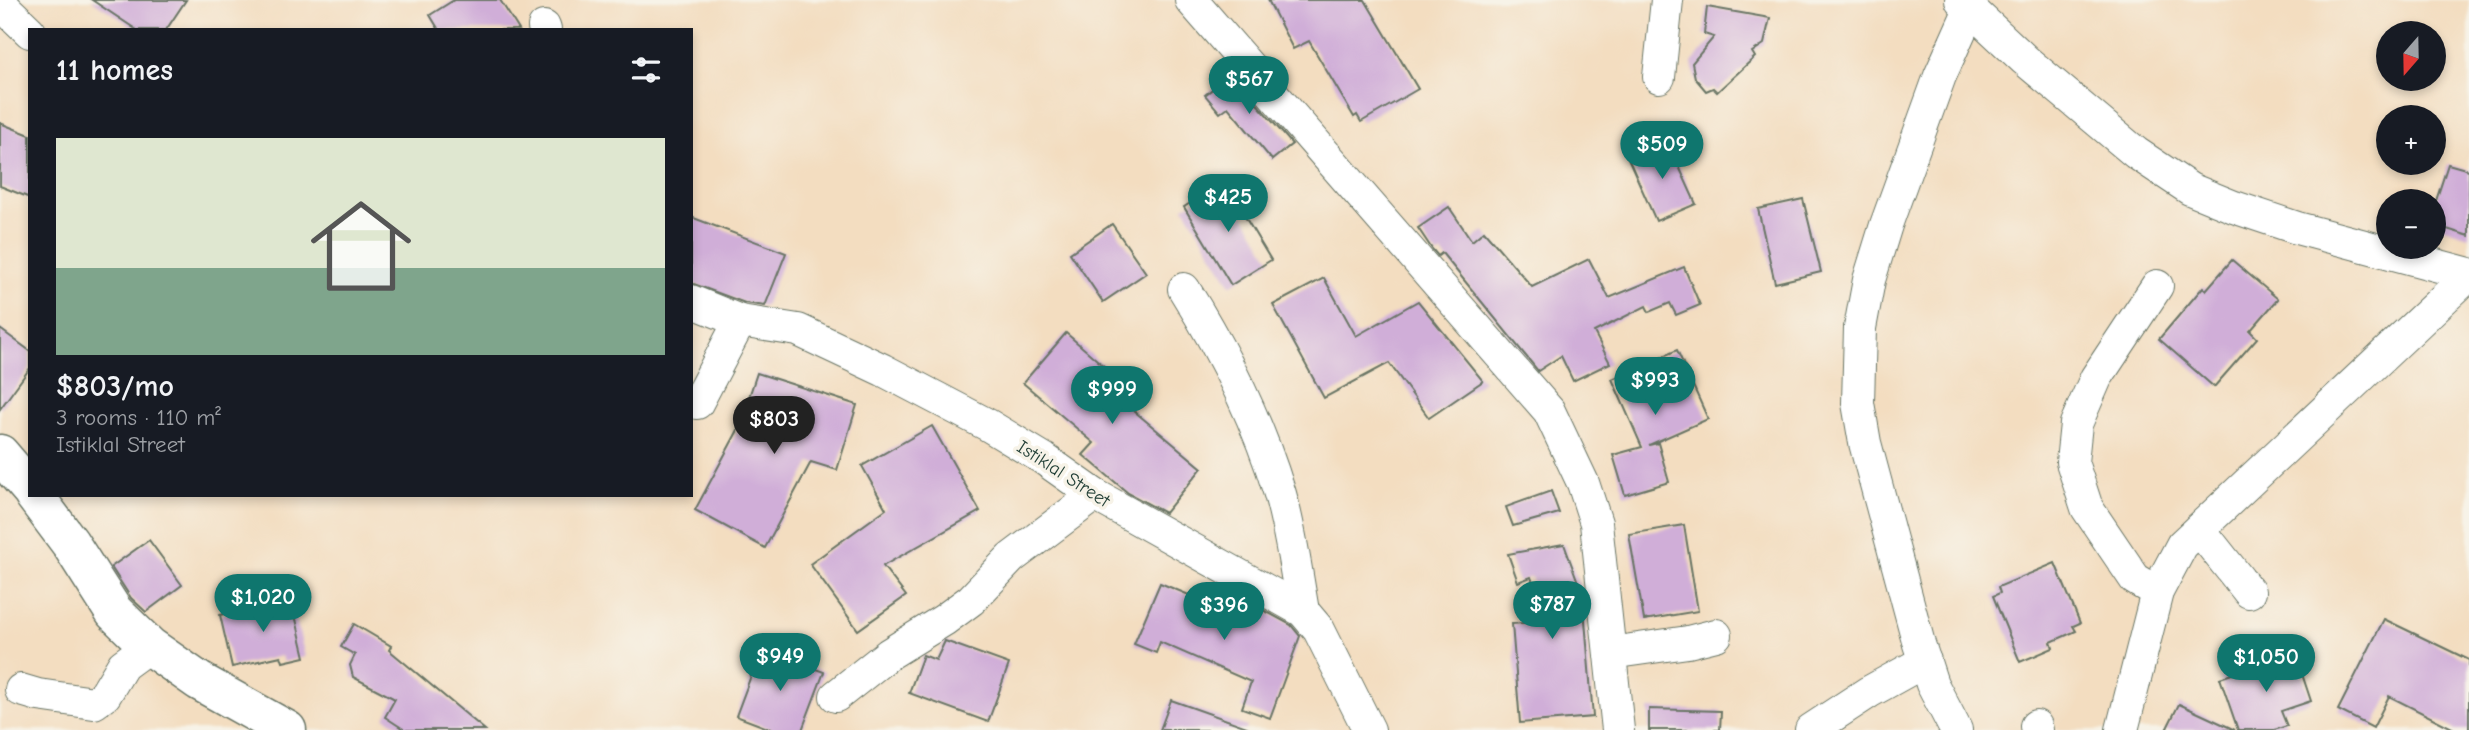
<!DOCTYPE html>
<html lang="en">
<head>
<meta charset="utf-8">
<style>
	body { margin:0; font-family:"Comic Neue",sans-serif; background:#20242c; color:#f1f3f6; height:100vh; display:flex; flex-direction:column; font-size:26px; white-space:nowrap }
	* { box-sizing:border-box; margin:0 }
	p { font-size:23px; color:#9ea1a6 }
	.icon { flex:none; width:38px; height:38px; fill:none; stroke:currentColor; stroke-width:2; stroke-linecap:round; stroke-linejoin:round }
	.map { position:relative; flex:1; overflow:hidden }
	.panel { position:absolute; left:28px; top:28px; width:665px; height:469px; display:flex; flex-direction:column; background:#171b24; border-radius:0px; box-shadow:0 4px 10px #0003 }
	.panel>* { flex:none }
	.needle { width:46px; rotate:200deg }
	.tools { position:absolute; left:2376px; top:21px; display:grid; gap:14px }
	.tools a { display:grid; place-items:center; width:70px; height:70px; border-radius:50%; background:#171b24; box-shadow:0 4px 10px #0003; font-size:35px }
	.price { position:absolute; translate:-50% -60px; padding:0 16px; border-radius:24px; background:#0f766e; color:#fff; font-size:23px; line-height:46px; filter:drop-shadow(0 2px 4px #0008) }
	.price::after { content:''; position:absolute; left:50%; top:42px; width:21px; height:16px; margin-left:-10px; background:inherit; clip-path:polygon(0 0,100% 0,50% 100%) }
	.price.active { background:#222; color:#fff }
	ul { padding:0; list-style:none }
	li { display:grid; align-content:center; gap:14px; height:371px; padding:0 28px }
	li span { display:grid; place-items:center; height:217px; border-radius:0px; color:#555 }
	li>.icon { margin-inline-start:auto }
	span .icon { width:126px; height:126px; fill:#fffc; stroke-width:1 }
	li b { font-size:30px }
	h2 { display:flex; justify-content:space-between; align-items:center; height:84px; padding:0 28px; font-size:30px }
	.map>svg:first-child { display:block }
</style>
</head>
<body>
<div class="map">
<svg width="2469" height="730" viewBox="0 0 2469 730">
	<rect width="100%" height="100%" fill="#f7f3e8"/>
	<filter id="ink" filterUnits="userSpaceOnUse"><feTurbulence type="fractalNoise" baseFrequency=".0143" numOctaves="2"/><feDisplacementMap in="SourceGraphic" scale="14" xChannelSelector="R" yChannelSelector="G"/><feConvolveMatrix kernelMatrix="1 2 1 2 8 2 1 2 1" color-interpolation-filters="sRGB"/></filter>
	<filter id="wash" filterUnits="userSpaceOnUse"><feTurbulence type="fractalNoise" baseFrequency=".00686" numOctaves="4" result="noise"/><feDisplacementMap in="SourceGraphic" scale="28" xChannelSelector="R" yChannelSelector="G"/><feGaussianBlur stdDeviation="1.57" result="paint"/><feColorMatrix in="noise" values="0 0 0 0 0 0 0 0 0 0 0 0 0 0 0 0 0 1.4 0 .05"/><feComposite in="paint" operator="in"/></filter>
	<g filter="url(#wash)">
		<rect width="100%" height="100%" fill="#f3ddc0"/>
		<g id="blocks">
			<g fill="#d0aed8">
				<polygon points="92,0 186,0 166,30 137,30"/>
				<polygon points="454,0 500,0 519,30 439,30 430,15"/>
				<polygon points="1268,0 1365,0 1418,89 1361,122 1357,115 1354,117 1309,41 1293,49"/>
				<polygon points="1707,7 1770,18 1764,44 1752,52 1755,57 1717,92 1713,88 1706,91 1695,78 1692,63 1714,37 1704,34"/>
				<polygon points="1231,74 1292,144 1272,160 1228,107 1220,113 1205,95"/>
				<polygon points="0,123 30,135 30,198 0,186"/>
				<polygon points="1667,140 1696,204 1656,221 1628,158"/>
				<polygon points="2448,164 2469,170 2469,236 2434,225 2434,207"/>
				<polygon points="1224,182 1271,260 1231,285 1184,207"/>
				<polygon points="1803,199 1821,272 1775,283 1758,209"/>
				<polygon points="1449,207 1472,241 1484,231 1532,287 1589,259 1609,298 1684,267 1700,305 1676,315 1670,303 1649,312 1646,306 1594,332 1610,363 1573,381 1561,356 1538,371 1442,253 1438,256 1432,249 1418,228"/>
				<polygon points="691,217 786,253 765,306 745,303 691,283"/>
				<polygon points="1112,224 1146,273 1103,302 1070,253"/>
				<polygon points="2232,260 2278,299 2250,331 2257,338 2214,387 2159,339 2203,287 2206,290"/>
				<polygon points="1324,278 1356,336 1418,301 1483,381 1429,418 1389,363 1324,398 1273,305"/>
				<polygon points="0,329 30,351 30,368 0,409"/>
				<polygon points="1066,333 1120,380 1110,391 1202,468 1165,513 1128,493 1083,455 1094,443 1023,383"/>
				<polygon points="1677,350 1708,419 1649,445 1658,443 1669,482 1625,495 1613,455 1642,447 1612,379"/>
				<polygon points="757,373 857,405 837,470 811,462 765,548 695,510 738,430"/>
				<polygon points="932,426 980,511 883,566 906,596 858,630 810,564 886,509 862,466"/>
				<polygon points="1551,491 1559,513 1513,526 1506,507"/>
				<polygon points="1684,525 1698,611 1644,620 1629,534"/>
				<polygon points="149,540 182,585 146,612 131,598 111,567"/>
				<polygon points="1564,544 1583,596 1593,717 1520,723 1512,624 1547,621 1531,577 1518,582 1508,554"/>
				<polygon points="2055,563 2080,623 2073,626 2076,631 2051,642 2053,648 2020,662 1993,596 2000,593 1998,587"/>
				<polygon points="1160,583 1247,619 1252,606 1267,612 1291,625 1300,636 1270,718 1242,708 1251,682 1160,642 1156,653 1134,644"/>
				<polygon points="291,598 305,657 283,662 281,656 232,667 220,615"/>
				<polygon points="2384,619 2469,660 2469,730 2456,730 2389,696 2373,728 2338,710"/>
				<polygon points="354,624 391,646 389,650 485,730 405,730 385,717 395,699 353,677 350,665 355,655 341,647"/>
				<polygon points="945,641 1009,664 988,722 909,693 923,655 936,660"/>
				<polygon points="761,649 824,672 802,730 773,730 736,716"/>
				<polygon points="2295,653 2311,701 2281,711 2287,726 2274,730 2238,730 2220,678"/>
				<polygon points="1171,700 1247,727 1246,730 1160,730"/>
				<polygon points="2179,704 2235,730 2166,730"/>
				<polygon points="1649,709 1721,711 1720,730 1649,730"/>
			</g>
		</g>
	</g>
	<g filter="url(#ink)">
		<use href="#blocks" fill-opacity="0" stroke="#697565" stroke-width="2"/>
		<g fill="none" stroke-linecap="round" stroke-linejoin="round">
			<g stroke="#697565" stroke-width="34">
				<g id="minor">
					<polyline points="1191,0 1549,411 1583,483 1596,523 1618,730"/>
					<polyline points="1961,0 2025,60 2136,153 2190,189 2234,207 2297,228 2469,274"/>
					<polyline points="0,3 30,32"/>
					<polyline points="544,27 545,30"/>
					<polyline points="1659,77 1667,0"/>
					<path d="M 1184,289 C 1224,353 1258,421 1280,494 C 1291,532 1296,572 1303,611"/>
					<polyline points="691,301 740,321 798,330 883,370 988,425 1044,459 1095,495 1303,611 1319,630 1369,730"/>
					<polyline points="697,403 740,321"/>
					<polyline points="2199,529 2249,592"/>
					<polyline points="2157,592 2135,579 2087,508 2072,462 2076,424 2096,378 2157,286"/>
					<polyline points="1610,653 1688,642 1716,635"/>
					<polyline points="21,690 38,695 94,703 105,695 123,665 149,646"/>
					<polyline points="836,696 889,654 944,620 971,600 1011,558 1095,495"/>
					<polyline points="2036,726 2037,730"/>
					<polyline points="1811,730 1869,692 1925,661"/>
					<polyline points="1956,730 1932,684 1919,644 1865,443 1858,403 1860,328 1869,280 1886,225 1940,76 1970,9"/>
					<polyline points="2122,730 2157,592 2182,545 2469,275"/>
				</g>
			</g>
			<g stroke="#697565" stroke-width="41">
				<g id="major">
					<polyline points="0,454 30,489"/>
					<polyline points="34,495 70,543 114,612 149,646 199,681 287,730"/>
				</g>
			</g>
			<use href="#minor" stroke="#fff" stroke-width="32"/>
			<use href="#major" stroke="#fff" stroke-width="38"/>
		</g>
	</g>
	<g text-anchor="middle" stroke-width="7" stroke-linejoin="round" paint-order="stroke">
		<g font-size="19" fill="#1f3d34" stroke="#f7f3e8">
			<text transform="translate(1064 473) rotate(33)" y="7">Istiklal Street</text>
		</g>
	</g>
</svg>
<div class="tools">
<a><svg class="needle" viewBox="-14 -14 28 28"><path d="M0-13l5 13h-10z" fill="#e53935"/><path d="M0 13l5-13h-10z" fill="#9ea1a6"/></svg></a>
<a>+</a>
<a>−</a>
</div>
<b class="price" style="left:1249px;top:116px">$567</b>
<b class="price" style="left:1662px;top:181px">$509</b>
<b class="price" style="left:1228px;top:234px">$425</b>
<b class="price" style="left:1655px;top:417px">$993</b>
<b class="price" style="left:1112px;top:426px">$999</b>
<b class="price active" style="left:774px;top:456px">$803</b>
<b class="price" style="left:263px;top:634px">$1,020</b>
<b class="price" style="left:1552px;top:641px">$787</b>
<b class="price" style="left:1224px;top:642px">$396</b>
<b class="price" style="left:780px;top:693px">$949</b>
<b class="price" style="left:2266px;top:694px">$1,050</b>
<section class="panel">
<h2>11 homes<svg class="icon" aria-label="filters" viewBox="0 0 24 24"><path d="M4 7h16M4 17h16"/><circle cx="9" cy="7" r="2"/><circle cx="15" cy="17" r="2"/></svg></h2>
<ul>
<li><span style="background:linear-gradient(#dfe7d0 60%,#7fa58c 0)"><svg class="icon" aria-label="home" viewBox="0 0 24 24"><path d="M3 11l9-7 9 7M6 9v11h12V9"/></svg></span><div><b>$803/mo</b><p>3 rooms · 110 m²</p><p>Istiklal Street</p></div></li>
</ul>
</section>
</div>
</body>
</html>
